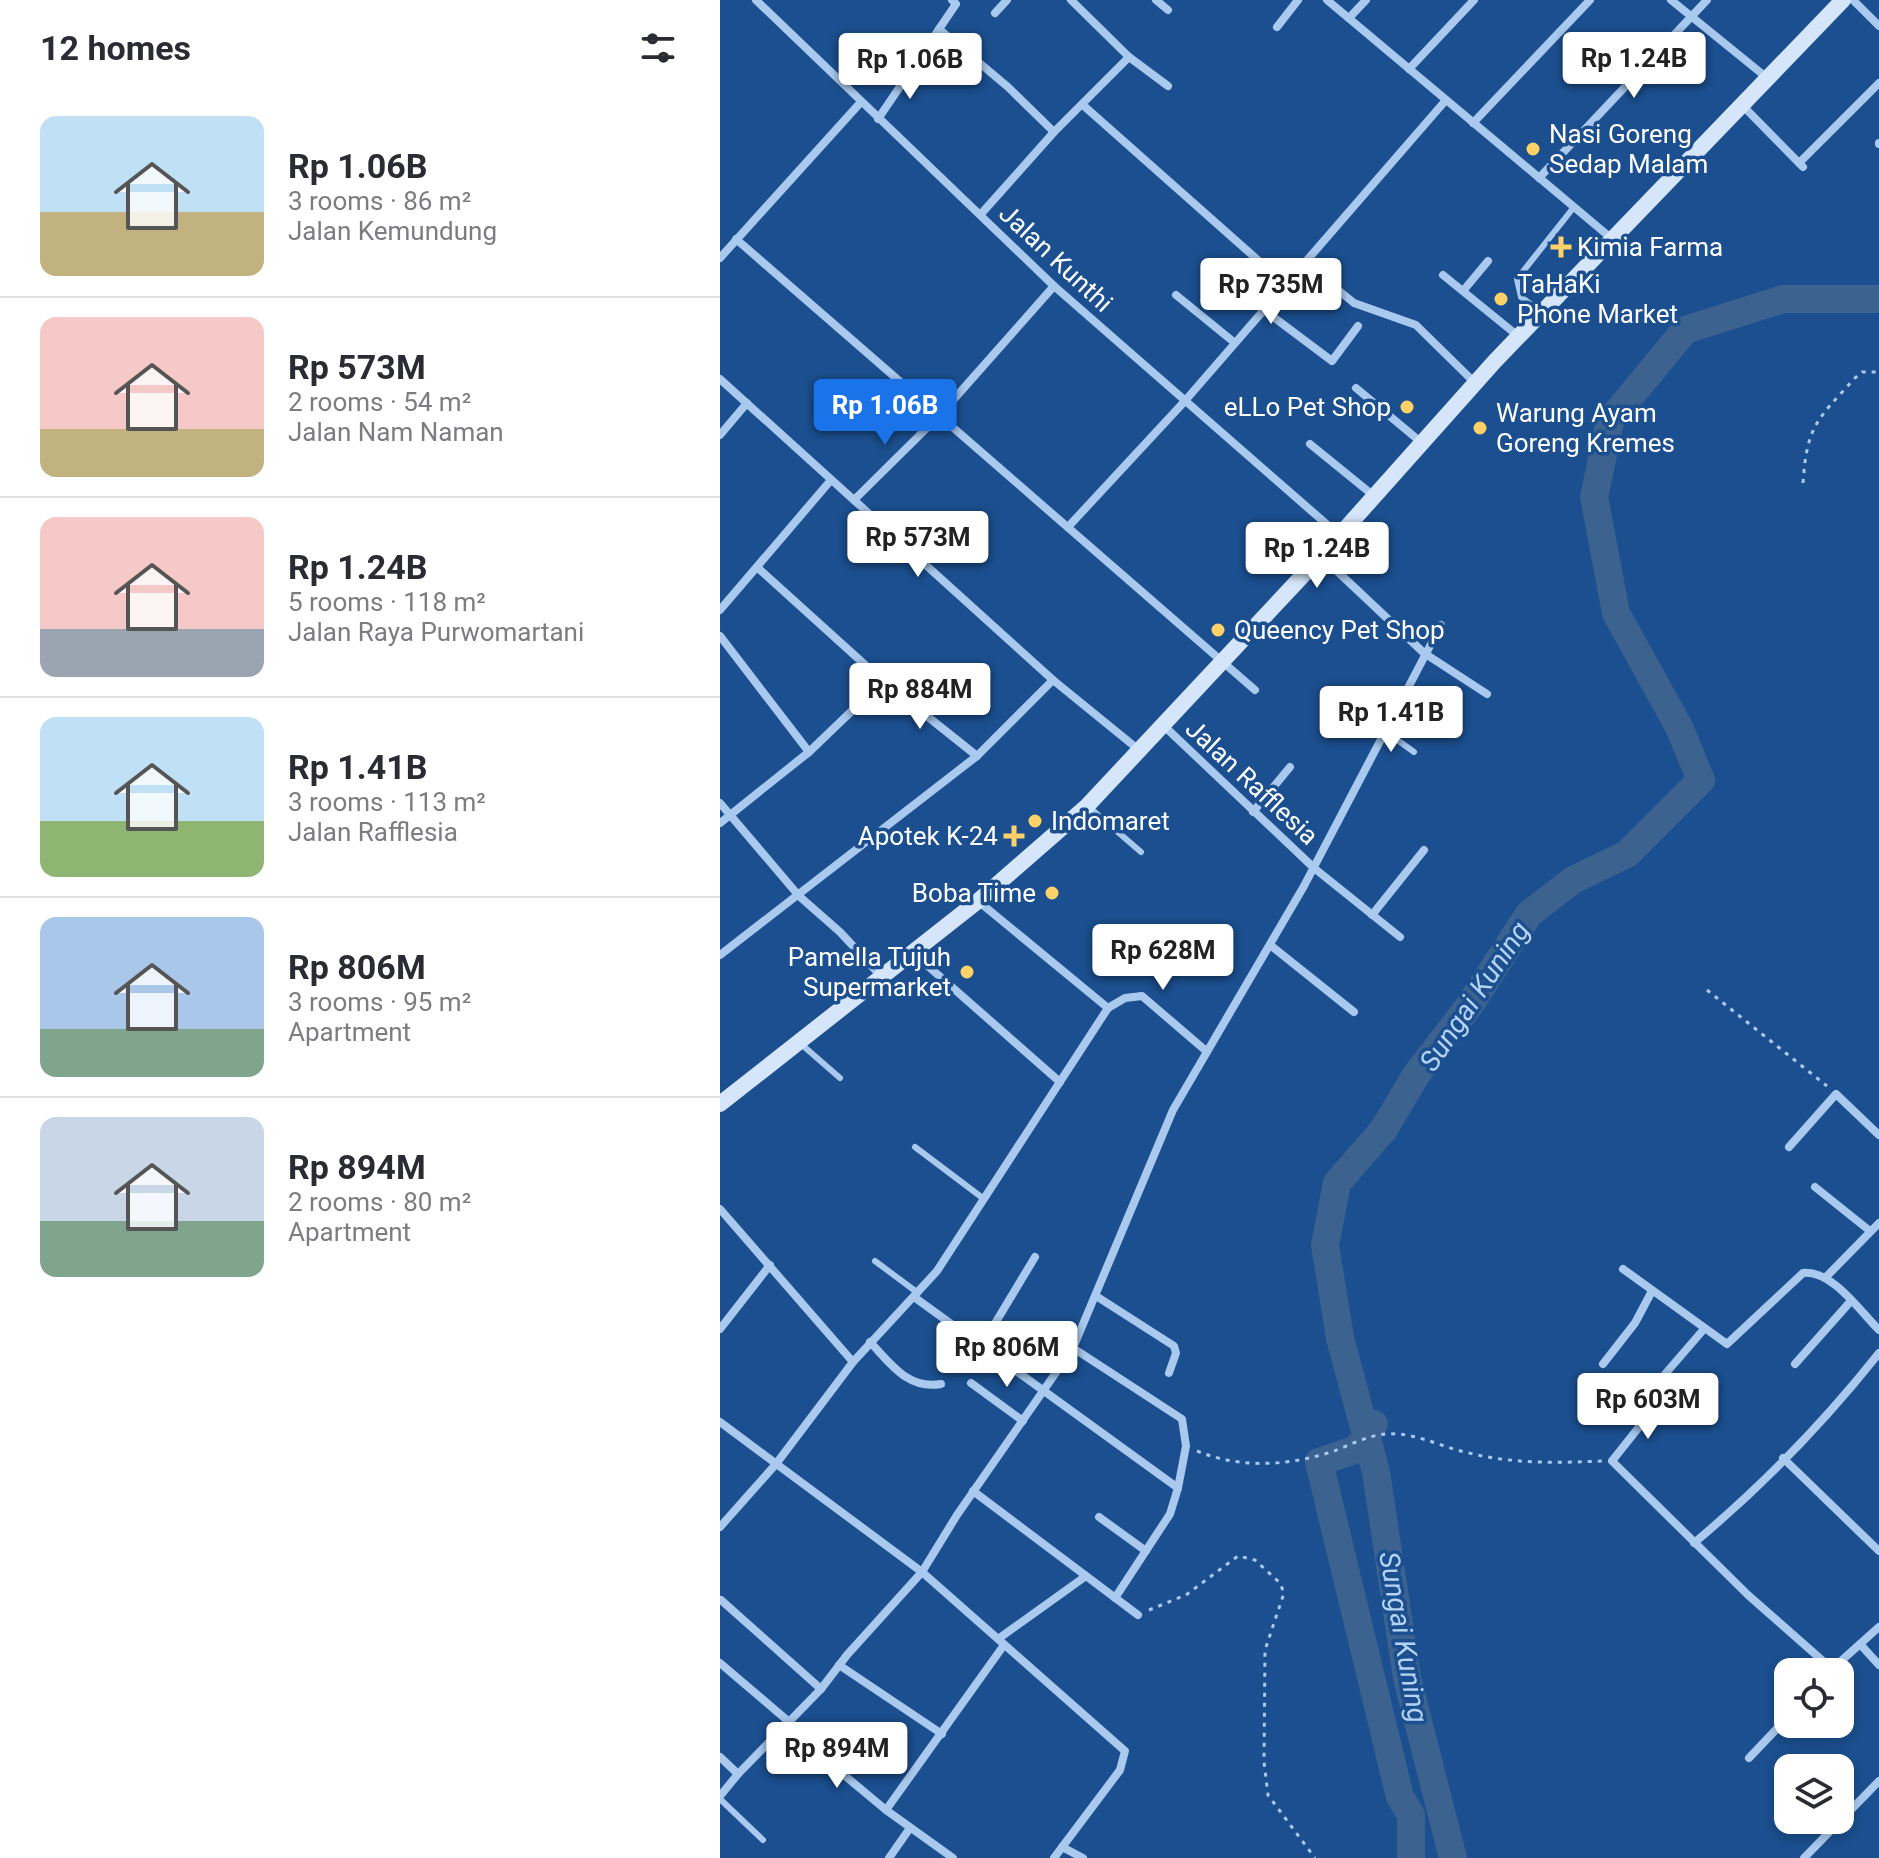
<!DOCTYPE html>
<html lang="en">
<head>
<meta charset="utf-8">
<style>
	body { margin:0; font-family:Roboto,sans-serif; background:#f2f2f3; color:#2b2b33; height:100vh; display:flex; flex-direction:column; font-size:30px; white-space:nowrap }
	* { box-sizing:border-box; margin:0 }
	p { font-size:26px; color:#7c7c81 }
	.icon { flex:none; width:44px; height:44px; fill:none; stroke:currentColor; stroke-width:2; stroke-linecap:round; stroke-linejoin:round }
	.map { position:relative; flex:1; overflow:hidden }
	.panel { display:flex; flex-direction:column; background:#fff; width:720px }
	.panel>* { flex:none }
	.fabs { position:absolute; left:1054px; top:1658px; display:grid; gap:16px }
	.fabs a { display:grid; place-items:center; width:80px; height:80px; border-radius:16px; background:#fff; box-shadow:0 4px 12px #0003; font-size:40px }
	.price { position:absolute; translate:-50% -68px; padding:0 18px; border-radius:8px; background:#fff; color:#222; font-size:26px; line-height:52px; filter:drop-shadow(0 2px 4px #0008) }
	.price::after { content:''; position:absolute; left:50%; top:48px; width:24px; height:18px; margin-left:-12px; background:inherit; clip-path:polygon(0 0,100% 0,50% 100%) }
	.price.selected { background:#1a73e8; color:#fff }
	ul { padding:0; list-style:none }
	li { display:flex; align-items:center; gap:24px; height:200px; padding:0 40px }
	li+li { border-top:2px solid #e1e1e2 }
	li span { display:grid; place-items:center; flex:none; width:224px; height:160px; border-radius:16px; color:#555 }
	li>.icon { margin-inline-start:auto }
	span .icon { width:96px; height:96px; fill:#fffc; stroke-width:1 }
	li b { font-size:34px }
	h2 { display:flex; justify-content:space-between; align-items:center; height:96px; padding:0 40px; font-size:34px }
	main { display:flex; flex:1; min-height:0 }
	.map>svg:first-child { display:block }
</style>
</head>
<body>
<main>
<section class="panel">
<h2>12 homes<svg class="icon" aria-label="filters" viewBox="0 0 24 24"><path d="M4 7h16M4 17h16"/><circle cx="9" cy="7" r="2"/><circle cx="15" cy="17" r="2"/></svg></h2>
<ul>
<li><span style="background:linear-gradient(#bfe0f5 60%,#c2b280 0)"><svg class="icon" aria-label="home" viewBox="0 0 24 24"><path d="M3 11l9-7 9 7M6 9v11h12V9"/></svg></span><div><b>Rp 1.06B</b><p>3 rooms · 86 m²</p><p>Jalan Kemundung</p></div></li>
<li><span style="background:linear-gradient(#f6c9c9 70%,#c2b280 0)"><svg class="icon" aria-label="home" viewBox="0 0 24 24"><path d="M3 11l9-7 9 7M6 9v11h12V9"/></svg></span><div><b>Rp 573M</b><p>2 rooms · 54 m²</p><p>Jalan Nam Naman</p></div></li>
<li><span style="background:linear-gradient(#f6c9c9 70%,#9aa5b1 0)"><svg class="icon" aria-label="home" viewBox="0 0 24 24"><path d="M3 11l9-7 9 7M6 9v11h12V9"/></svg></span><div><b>Rp 1.24B</b><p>5 rooms · 118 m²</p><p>Jalan Raya Purwomartani</p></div></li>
<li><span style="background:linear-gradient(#bfe0f5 65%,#8fb573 0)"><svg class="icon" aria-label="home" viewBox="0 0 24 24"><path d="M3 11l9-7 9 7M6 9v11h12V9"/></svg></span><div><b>Rp 1.41B</b><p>3 rooms · 113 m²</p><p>Jalan Rafflesia</p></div></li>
<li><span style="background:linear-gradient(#a9c7e8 70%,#7fa58c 0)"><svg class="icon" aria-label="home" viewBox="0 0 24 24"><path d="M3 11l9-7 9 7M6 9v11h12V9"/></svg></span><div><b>Rp 806M</b><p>3 rooms · 95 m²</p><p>Apartment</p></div></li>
<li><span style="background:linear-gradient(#c9d6e8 65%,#7fa58c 0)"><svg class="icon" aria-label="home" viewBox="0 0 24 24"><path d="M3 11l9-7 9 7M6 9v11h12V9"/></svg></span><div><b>Rp 894M</b><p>2 rooms · 80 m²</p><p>Apartment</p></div></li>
</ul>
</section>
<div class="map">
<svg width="1159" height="1858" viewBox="0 0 1159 1858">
	<rect width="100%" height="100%" fill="#1b4f8f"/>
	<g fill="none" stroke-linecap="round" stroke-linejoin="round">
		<g stroke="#3c6290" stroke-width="28">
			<polyline points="654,1424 637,1449 599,1462 680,1797 691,1815 691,1858"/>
			<polyline points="733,1858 687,1678 656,1472 620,1338 605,1245 617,1183 664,1129 696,1075 749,1006 809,914 853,880 907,854 981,780 959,727 896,613 874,497 890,421 965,330 1063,299 1159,299"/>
		</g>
		<g stroke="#a9c9ee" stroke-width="3" stroke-dasharray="4 6" stroke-linecap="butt">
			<path d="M 1083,483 C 1087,425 1097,420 1135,378 L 1142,372 L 1159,372"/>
			<polyline points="987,990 1107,1086"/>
			<path d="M 477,1451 C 521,1469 569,1466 614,1451 C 630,1445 649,1435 666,1434 C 696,1432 720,1447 749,1453 C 793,1464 837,1463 883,1461"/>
			<polyline points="429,1610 466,1595 518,1556 535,1560 560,1583 564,1593 545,1650 544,1762 548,1795 595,1858"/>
		</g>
		<g stroke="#a9c9ee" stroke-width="6">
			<polyline points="821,312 801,297 797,279 854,207"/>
			<polyline points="665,731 694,752"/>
			<polyline points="370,808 421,852"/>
			<polyline points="81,1044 120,1078"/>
			<polyline points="195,1147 264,1199"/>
			<polyline points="155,1261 198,1293"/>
			<polyline points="0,1799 43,1840"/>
		</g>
		<g stroke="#a9c9ee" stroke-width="8">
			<polyline points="36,0 334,286 619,535"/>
			<polyline points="351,0 409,57 448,86"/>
			<polyline points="436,0 448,10"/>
			<polyline points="607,0 891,238"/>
			<polyline points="951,0 1046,77"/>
			<polyline points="1133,0 1159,26"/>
			<polyline points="275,13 287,0"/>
			<polyline points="629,18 646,0"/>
			<polyline points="557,27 578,0"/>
			<polyline points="219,29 288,87 334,132"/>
			<polyline points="689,69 754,0"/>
			<polyline points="1022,105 1083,167"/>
			<polyline points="364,106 566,285"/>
			<polyline points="158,119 236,4 232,0"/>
			<polyline points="753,123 870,0"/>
			<polyline points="1159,144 1159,143"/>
			<polyline points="1079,163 1159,83"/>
			<polyline points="819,178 987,0"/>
			<polyline points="261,214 334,132 409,57"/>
			<polyline points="16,239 535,690"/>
			<polyline points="0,258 141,102"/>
			<polyline points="585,263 634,303 696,325 755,383"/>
			<polyline points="723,275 798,336"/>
			<polyline points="743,291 768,261"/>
			<polyline points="456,295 515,343"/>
			<polyline points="544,310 612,361 638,326"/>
			<polyline points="0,379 333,680 419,750"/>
			<polyline points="636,388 702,443"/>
			<polyline points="0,435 27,403"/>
			<polyline points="590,444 654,496"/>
			<polyline points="134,500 219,416 334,286"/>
			<polyline points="348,527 464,402 726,100"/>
			<polyline points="601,556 704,653 767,694"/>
			<polyline points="37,567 163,681 257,756"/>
			<polyline points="0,610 111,480"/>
			<polyline points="0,636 89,752"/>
			<polyline points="444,726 594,868 680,937"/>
			<polyline points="0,803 79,896 120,932 161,976"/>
			<polyline points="533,812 570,767"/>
			<polyline points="0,823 89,752 163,681"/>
			<polyline points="652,915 704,850"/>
			<polyline points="550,945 634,1012"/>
			<polyline points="192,952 340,1082"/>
			<polyline points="0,955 257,756 333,680"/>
			<polyline points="388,1008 405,998 422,996 485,1050"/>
			<polyline points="1069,1147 1116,1094 1159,1135"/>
			<polyline points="1095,1187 1150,1231"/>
			<polyline points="0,1209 133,1362 56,1464 0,1527"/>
			<path d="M 903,1269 L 1007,1344 L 1083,1273 C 1112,1270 1139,1310 1159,1330"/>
			<polyline points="1106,1277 1159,1223"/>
			<polyline points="376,1296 454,1346 456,1353 449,1373"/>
			<polyline points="194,1297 458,1488 450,1514 395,1598"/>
			<polyline points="0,1329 50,1265"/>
			<polyline points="984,1329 933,1388 927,1417 892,1461 1028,1595 1112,1669"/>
			<path d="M 150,1342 C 171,1364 188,1390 221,1384"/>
			<polyline points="262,1345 315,1257"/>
			<polyline points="353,1348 462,1419 466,1446 458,1488"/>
			<polyline points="133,1362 217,1271 388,1008 258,901"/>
			<polyline points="883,1364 915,1323 932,1291"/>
			<polyline points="1075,1364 1130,1302"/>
			<polyline points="251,1383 303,1421"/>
			<polyline points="0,1422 202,1572 405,1751 400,1770 334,1858"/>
			<polyline points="1063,1458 1159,1551"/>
			<polyline points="253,1491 418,1615"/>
			<polyline points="379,1517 426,1551"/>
			<path d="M 974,1543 C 1041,1487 1105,1421 1159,1353"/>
			<polyline points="1,1600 101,1689"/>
			<polyline points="1159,1627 1140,1644 1159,1665"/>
			<polyline points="278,1639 366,1576"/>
			<polyline points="0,1663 68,1721"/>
			<polyline points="119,1665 222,1734"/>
			<polyline points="1111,1670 1140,1644"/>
			<polyline points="64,1725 166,1810 233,1858"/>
			<polyline points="0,1757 18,1774 101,1689 127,1655 202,1572 237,1515 353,1348 453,1110 584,886 721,625"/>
			<polyline points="1029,1758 1068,1717"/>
			<polyline points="0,1796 18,1774"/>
			<polyline points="166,1810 284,1645"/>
			<polyline points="342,1847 363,1858"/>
			<polyline points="169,1858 190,1828"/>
			<polyline points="1084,1858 1159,1781"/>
		</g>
		<polyline stroke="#d6e6fa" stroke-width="16" points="0,1104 258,901 367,806 601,556 775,361 1123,0"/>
	</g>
	<g fill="#ffd166" stroke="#1b4f8f" stroke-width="3">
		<circle cx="813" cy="149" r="8"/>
		<path d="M837 235h8v8h8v8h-8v8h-8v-8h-8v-8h8z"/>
		<circle cx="781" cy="299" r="8"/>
		<circle cx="687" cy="407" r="8"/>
		<circle cx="760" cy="428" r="8"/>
		<circle cx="498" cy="630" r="8"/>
		<circle cx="315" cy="821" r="8"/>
		<path d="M290 824h8v8h8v8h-8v8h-8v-8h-8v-8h8z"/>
		<circle cx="332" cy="893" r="8"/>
		<circle cx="247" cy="972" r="8"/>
	</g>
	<g text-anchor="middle" stroke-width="7" stroke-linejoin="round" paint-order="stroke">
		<g font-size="26" fill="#fff" stroke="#1b4f8f" text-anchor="start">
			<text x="829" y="143">Nasi Goreng<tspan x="829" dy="30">Sedap Malam</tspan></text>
			<text x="857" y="256">Kimia Farma</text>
			<text x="797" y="293">TaHaKi<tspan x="797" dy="30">Phone Market</tspan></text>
			<text x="671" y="416" text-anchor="end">eLLo Pet Shop</text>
			<text x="776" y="422">Warung Ayam<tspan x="776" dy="30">Goreng Kremes</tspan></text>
			<text x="514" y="639">Queency Pet Shop</text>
			<text x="331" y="830">Indomaret</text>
			<text x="278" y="845" text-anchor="end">Apotek K-24</text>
			<text x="316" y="902" text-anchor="end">Boba Time</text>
			<text x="231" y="966" text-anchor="end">Pamella Tujuh<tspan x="231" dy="30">Supermarket</tspan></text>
		</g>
		<g font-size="26" fill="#fff" stroke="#1b4f8f">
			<text transform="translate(336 258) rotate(43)" y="9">Jalan Kunthi</text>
			<text transform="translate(532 782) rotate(43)" y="9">Jalan Rafflesia</text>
		</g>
		<g font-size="28" font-style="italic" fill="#b5d3f5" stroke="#1b4f8f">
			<text transform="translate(754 996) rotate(-56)" y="10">Sungai Kuning</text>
			<text transform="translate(684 1637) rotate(80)" y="10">Sungai Kuning</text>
		</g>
	</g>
</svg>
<div class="fabs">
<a><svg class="icon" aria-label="locate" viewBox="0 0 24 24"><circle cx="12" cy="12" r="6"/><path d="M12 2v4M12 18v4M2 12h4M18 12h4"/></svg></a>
<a><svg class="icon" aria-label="layers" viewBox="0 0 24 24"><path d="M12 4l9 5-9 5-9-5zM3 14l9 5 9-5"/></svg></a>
</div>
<b class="price" style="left:914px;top:100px">Rp 1.24B</b>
<b class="price" style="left:190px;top:101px">Rp 1.06B</b>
<b class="price" style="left:551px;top:326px">Rp 735M</b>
<b class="price selected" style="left:165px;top:447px">Rp 1.06B</b>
<b class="price" style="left:198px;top:579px">Rp 573M</b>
<b class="price" style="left:597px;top:590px">Rp 1.24B</b>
<b class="price" style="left:200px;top:731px">Rp 884M</b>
<b class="price" style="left:671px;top:754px">Rp 1.41B</b>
<b class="price" style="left:443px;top:992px">Rp 628M</b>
<b class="price" style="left:287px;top:1389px">Rp 806M</b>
<b class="price" style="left:928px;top:1441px">Rp 603M</b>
<b class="price" style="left:117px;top:1790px">Rp 894M</b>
</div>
</main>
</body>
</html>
